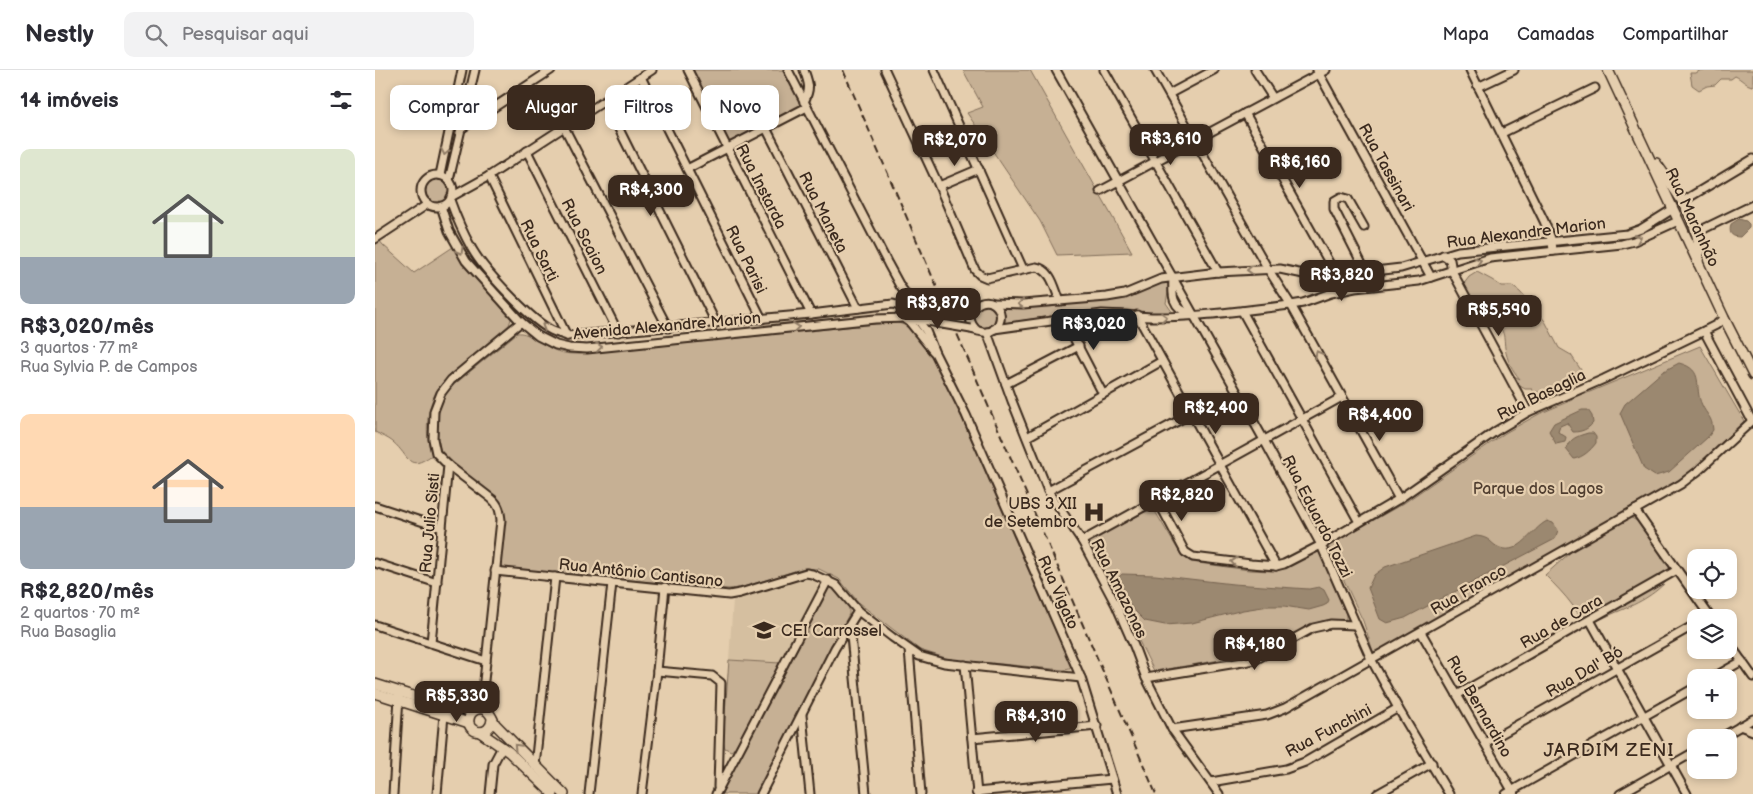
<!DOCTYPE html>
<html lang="pt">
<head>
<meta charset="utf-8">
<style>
	body { margin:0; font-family:"Balsamiq Sans",sans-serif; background:#f2f2f3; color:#2b2b33; height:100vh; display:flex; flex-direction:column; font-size:19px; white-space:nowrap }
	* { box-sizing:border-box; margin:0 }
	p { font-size:16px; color:#7c7c81 }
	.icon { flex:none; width:28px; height:28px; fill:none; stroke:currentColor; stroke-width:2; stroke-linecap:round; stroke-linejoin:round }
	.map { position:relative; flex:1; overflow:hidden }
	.details { display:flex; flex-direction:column; background:#fff; width:375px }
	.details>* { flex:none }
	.hud { position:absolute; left:15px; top:15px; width:475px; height:45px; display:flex; gap:10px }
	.fabs { position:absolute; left:1312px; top:479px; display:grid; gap:10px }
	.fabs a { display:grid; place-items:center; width:50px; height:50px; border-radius:10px; background:#fff; box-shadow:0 2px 8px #0003; font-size:25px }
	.price { position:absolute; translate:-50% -42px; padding:0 11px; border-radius:10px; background:#3b2a1e; color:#fff; font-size:16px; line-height:32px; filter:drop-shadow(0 1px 2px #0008) }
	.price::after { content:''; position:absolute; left:50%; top:30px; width:15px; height:11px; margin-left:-8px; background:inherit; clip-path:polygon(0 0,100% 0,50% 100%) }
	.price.current { background:#222; color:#fff }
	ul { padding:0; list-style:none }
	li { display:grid; align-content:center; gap:10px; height:265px; padding:0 20px }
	li span { display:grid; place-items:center; height:155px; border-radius:10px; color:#555 }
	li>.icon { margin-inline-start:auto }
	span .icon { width:90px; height:90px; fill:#fffc; stroke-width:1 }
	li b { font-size:21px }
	h2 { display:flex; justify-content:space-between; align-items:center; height:60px; padding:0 20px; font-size:21px }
	.chip { padding:0 18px; border-radius:10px; background:#fff; box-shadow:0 2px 8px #0003; font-size:18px; line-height:45px }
	.chip.current { background:#3b2a1e; color:#fff }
	header { display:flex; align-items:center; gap:30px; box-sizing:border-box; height:70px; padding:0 25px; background:#fff; border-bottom:1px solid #e1e1e2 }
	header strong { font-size:24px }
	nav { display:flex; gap:28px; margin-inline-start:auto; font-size:18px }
	.search { width:350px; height:45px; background:#f2f2f3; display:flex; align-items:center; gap:12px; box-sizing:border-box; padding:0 18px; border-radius:10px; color:#7c7c81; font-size:19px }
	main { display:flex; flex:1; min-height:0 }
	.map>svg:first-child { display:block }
</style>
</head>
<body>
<header>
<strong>Nestly</strong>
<div class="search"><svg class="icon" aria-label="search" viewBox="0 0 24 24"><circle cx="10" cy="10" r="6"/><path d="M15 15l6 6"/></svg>Pesquisar aqui</div>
<nav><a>Mapa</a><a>Camadas</a><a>Compartilhar</a></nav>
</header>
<main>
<section class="details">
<h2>14 imóveis<svg class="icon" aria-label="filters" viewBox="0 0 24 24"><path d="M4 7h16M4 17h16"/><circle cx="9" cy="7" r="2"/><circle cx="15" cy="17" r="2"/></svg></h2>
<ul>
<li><span style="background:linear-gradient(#dfe7d0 70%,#9aa5b1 0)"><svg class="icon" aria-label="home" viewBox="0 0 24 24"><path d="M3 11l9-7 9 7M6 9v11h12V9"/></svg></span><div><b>R$3,020/mês</b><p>3 quartos · 77 m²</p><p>Rua Sylvia P. de Campos</p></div></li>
<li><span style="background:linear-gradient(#ffd9b3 60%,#9aa5b1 0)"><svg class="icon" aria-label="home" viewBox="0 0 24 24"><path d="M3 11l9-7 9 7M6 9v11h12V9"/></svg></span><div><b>R$2,820/mês</b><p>2 quartos · 70 m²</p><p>Rua Basaglia</p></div></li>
</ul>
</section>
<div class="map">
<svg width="1378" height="724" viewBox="0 0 1378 724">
	<rect width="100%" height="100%" fill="#e5ceae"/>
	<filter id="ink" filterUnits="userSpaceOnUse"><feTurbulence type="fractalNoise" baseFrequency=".02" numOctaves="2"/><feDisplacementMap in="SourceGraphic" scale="10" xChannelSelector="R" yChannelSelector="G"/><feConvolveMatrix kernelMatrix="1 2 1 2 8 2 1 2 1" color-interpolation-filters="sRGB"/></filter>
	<g filter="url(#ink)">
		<polygon fill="#d5bfa0" points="431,508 436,508 440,511 442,514 442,519 405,593 354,590 358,529"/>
		<g fill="#c6b094" stroke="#806d59">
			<polygon points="316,0 408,0 427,36 354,75"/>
			<polygon points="588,0 655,0 757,182 682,185 665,151 592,43 608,37"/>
			<path d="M 1326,0 L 1378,0 L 1378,16 C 1370,15 1367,9 1360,6 L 1356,9 L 1346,9 L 1340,15 L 1332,16 L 1324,20 L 1317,15 L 1315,3 L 1321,3 Z"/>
			<circle cx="62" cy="121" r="13"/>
			<path d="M 4,170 L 8,175 L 39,203 L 78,177 L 91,197 L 136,249 L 134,255 C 118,268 102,282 86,296 C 79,302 70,309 64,317 C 51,337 49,364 57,385 C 32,403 35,386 18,372 C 13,368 6,365 0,362 L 0,172 Z"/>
			<path d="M 1102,202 L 1117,210 L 1126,216 L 1137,216 L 1145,222 L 1170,251 L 1184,278 L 1196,285 L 1206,300 L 1181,323 L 1159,322 L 1157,319 L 1150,319 L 1138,312 L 1137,305 L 1145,309 C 1137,300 1132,290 1130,278 C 1129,271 1130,265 1126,259 C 1116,242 1098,232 1088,215 L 1094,207 Z"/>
			<path d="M 786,213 L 792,213 L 794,216 L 791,233 L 798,243 C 778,245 760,239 740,240 C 703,241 665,248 629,253 L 629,245 L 628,237 L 750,227 Z"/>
			<circle cx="611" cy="247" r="12"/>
			<path d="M 521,252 L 529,255 L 536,260 L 557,285 L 579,330 L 669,536 L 696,595 L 695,599 L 689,600 L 574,589 L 545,580 L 485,534 L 464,509 L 444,499 L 429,498 L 365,518 L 354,519 L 130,499 L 124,493 C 126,473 133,449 124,431 L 67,384 L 62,370 L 62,352 L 66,332 L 75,318 L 142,263 C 155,261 171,279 185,282 C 191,284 198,284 205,284 Z"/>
			<path d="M 1325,276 L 1369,351 L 1322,396 L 1302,411 L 1221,458 L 1253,446 L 1269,455 L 1285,480 L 1287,489 L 1294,497 L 1297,506 C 1277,527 1264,533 1237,544 C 1228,548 1222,552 1211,552 C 1205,547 1203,543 1198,536 C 1190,525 1180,515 1170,505 L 1206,473 L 999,584 L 988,551 L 953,476 L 1029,433 L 1130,363 L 1164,344 L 1197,330 L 1205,322 L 1210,324 Z"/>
			<path d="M 778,438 L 806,485 L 816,492 L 874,500 L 897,501 L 909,498 L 944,481 L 971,544 L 971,549 C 961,552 952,548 941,553 C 917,563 895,578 870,584 C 840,592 809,596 779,601 L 714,471 Z"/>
			<polygon points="459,516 474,535 474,544 381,724 345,724 452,519"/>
			<polygon points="354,590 405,593 359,679 356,681 350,678 348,671"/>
		</g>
		<g fill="#9b8870" stroke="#75624f">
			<path d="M 1364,149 L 1371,151 L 1374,154 L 1374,158 L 1365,167 C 1355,167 1354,162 1356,154 Z"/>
			<path d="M 1304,293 C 1331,300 1318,317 1327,335 C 1332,346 1337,346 1338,360 L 1333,367 L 1294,402 L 1280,406 L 1269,399 L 1245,343 L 1250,334 L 1287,302 Z"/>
			<path d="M 1207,340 L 1213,340 L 1217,346 L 1218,353 C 1213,359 1207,362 1198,362 L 1192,353 L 1185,356 L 1183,362 L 1191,367 L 1190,372 L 1181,374 L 1174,361 L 1179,353 Z"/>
			<path d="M 1213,363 L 1218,363 L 1221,367 L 1221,373 C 1215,381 1208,387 1199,389 L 1191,379 C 1195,368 1203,366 1213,363 Z"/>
			<path d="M 1172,451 L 1178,453 L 1183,460 L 1180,469 L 1030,548 L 1012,553 L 1005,549 L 993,518 L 999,505 L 1010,497 L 1101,466 C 1116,467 1115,474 1125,478 C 1146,485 1156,459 1172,451 Z"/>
			<polygon points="747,504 780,505 858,514 934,519 944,517 949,520 954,530 952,534 948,536 934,540 909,536 894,536 868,540 817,553 790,555 770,551 756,537 742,509"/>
		</g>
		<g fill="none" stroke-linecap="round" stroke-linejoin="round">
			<g stroke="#3b2a1e" stroke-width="11">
				<g id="minor">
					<polyline points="313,0 436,244"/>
					<polyline points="413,0 513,194 525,216 538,234"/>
					<path d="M 429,0 C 434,14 436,18 429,32"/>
					<path d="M 510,0 L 564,116 L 600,200 L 605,205 L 612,208 L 661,197 C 677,200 679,217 685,231"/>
					<polyline points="559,0 648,199"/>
					<polyline points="681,0 889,370 946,475 996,589 1023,638 1074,724"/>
					<polyline points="729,0 843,202"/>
					<polyline points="780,0 893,199 916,235 1024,429"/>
					<polyline points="880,0 898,28"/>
					<polyline points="942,0 1056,207"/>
					<polyline points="1095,0 1169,151 1177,171 1178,181"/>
					<polyline points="266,7 387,249"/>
					<polyline points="1103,17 1139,0"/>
					<polyline points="794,24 839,0"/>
					<polyline points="230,31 341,253"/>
					<polyline points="870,43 961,205"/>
					<polyline points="189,57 293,258"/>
					<polyline points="391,58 483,238"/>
					<polyline points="86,59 176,0"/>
					<polyline points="1127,63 1220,18"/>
					<polyline points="152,81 243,262"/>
					<polyline points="312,99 432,37"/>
					<circle cx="62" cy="121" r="16"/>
					<polyline points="65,105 87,0"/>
					<polyline points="114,106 192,266"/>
					<polyline points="74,110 100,0"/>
					<polyline points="564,116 604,99"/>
					<polyline points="725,121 951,0"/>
					<polyline points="76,127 114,106 277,0"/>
					<path d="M 75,130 C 81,147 88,163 97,179 C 109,200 153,247 174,259 C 179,262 186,264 192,266 L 436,244 L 518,234 L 530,238"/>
					<polyline points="1308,131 1378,89"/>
					<polyline points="66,136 74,161 91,191 146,252 163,266 181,275 194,278 212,279 500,249 531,248"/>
					<polyline points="989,157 973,129 966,127 959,131 959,139 991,202"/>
					<polyline points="1320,163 1378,135"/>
					<polyline points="0,169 53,134"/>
					<polyline points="1068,185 1075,190 1077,201 1153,342"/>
					<path d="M 798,207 C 797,225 796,238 816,244"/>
					<polyline points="618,233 648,234 732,227 750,224 786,209 843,202 905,199 938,206 991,202 1026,198 1083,181 1252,164 1266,159 1298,139"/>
					<circle cx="537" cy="243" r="9"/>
					<polyline points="867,241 984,452"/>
					<polyline points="762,245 901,496"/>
					<polyline points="544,249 567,254"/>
					<polyline points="689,249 728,324"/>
					<polyline points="533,250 558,281"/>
					<polyline points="543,250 551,261 560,283 591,345 706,608 742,724"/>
					<path d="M 596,259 C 601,260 607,263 612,262 C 623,261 629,248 623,238 C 611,219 581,244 603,261"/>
					<path d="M 619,259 L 727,244 C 745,244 763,247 781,247 C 826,247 871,240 916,235 L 928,233 L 956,223 L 980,218 L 1044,211 L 1115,188 L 1247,174 L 1259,171 L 1303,151"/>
					<polyline points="1329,261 1377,351"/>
					<polyline points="612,262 637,331 673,421 707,471 741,535 759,576 771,608 797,659 844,724"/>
					<polyline points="631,314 704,276"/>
					<polyline points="652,367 787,291"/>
					<polyline points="673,421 816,344"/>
					<polyline points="782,429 810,482 818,487 876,494 901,496 909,494 946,475 1024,429 1121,361 1153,342 1229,309 1329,261 1341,255 1349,248"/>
					<polyline points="0,436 67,458"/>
					<polyline points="1260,440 1336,548"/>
					<polyline points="707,471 967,327"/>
					<polyline points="0,493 62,513"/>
					<polyline points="120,501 354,525 365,523 431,503 437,504 461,515 483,541 517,567 544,586 569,593 706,608"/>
					<polyline points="1215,550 1312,724"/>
					<polyline points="0,555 111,591"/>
					<polyline points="475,555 491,724"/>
					<polyline points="1046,562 1139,724"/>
					<polyline points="56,573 73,395"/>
					<polyline points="1354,573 1378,607"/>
					<polyline points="534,580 546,724"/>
					<polyline points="590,595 602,724"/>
					<polyline points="282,601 337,606 346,613 343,717"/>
					<polyline points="771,608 880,590 938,558 956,554 980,555"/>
					<polyline points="1337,608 1367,591"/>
					<polyline points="1082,625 1302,500"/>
					<path d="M 106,639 L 126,450 C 125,441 124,435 117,429 L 73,395 L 61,383 L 58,369 L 59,341 L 66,323 L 76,310 L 146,252"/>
					<polyline points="427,645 435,724"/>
					<polyline points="1365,656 1378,661"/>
					<polyline points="797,659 892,645 910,638 1306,414 1323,401 1378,350"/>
					<polyline points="597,668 722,656"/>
					<polyline points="1345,668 1378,649"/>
					<polyline points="1110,673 1321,554"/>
					<polyline points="160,696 180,507"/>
					<polyline points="836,712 911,699 930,692 1023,638"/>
					<polyline points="601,722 737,709"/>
					<polyline points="18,724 24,627"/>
					<polyline points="62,724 69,645"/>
					<polyline points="115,724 118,694 127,677"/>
					<polyline points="214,724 237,513"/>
					<polyline points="267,724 282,601 290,517"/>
					<polyline points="341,724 453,510"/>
					<polyline points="386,724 460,578 483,541"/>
					<polyline points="1002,724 1057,693"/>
					<polyline points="1131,724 1321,617"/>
					<polyline points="1245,724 1321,681"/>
				</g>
			</g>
			<g stroke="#3b2a1e" stroke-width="12">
				<g id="major">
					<polyline points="1233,0 1349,248 1378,305"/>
					<path d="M 1281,93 C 1299,118 1321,146 1324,177 C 1325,182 1323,188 1323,193"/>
					<polyline points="0,614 79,639 99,640"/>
					<polyline points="0,623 94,653"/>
					<path d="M 117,649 C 116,668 91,664 94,649 C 95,640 105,636 112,641 C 116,644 118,650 120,654 L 189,724"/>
					<polyline points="105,662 134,682 178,724"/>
				</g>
			</g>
			<use href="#minor" stroke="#e5ceae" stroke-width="7"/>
			<use href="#major" stroke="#e5ceae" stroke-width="9"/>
			<polyline stroke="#3b2a1e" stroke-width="2" stroke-dasharray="8 4" stroke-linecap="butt" points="468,0 781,724"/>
			<g stroke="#3b2a1e" stroke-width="11" stroke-linecap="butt">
				<g id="minor-bridge">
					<polyline points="556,237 587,236"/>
					<polyline points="567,254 596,259"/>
				</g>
			</g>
			<use href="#minor-bridge" stroke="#e5ceae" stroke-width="7"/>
		</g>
		<defs><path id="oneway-chevron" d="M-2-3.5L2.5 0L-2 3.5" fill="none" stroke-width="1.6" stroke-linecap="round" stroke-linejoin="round" transform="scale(1.25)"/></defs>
		<g stroke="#907c66">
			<use href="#oneway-chevron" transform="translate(70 82) rotate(102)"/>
			<use href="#oneway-chevron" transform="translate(1263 168) rotate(-23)"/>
			<use href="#oneway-chevron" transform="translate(85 181) rotate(60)"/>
			<use href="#oneway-chevron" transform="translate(1103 191) rotate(-16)"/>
			<use href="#oneway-chevron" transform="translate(875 200) rotate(177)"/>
			<use href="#oneway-chevron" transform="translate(646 234) rotate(177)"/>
			<use href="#oneway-chevron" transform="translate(789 247) rotate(-3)"/>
			<use href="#oneway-chevron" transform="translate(170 256) rotate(-148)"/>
			<use href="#oneway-chevron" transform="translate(421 257) rotate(-6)"/>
			<use href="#oneway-chevron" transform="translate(224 277) rotate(-6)"/>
			<use href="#oneway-chevron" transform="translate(943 284) rotate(-119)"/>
			<use href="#oneway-chevron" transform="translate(859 492) rotate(-173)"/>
			<use href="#oneway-chevron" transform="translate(142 677) rotate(-134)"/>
		</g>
	</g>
	<defs>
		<g id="hospital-bare" transform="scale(1.725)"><path d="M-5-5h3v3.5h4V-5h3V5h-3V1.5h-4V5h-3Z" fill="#3b2a1e" stroke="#e5ceae" stroke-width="2.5" paint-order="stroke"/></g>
		<g id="school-bare" transform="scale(1.725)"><path d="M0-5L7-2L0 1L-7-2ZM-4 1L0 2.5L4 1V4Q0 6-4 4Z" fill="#3b2a1e" stroke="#e5ceae" stroke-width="2.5" paint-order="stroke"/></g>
	</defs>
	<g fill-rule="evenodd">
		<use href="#hospital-bare" x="719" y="442"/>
		<use href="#school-bare" x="389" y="560"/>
	</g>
	<g text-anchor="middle" stroke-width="4.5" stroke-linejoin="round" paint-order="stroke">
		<g font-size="16" fill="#3b2a1e" stroke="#e5ceae">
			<text transform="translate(1012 97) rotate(61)" y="6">Rua Tassinari</text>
			<text transform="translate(387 116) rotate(63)" y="6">Rua Instarda</text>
			<text transform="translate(449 142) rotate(63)" y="6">Rua Maneta</text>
			<text transform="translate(1318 147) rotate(65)" y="6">Rua Maranhão</text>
			<text transform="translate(1151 162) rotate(-7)" y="6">Rua Alexandre Marion</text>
			<text transform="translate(210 166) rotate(63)" y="6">Rua Scaion</text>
			<text transform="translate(165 180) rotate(64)" y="6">Rua Sarti</text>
			<text transform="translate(372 189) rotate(64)" y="6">Rua Parisi</text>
			<text transform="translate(292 255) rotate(-5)" y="6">Avenida Alexandre Marion</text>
			<text transform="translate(1166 324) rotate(-26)" y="6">Rua Basaglia</text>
			<text transform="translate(943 446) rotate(63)" y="6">Rua Eduardo Tozzi</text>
			<text transform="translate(54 453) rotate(-85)" y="6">Rua Julio Sisti</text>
			<text transform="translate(266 502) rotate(6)" y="6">Rua Antônio Cantisano</text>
			<text transform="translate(745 518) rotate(64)" y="6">Rua Amazonas</text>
			<text transform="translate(1093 519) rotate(-30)" y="6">Rua Franco</text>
			<text transform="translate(684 522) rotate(66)" y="6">Rua Vigato</text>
			<text transform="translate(1186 551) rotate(-30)" y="6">Rua de Cara</text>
			<text transform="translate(1209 601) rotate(-30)" y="6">Rua Dal' Bó</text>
			<text transform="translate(1105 636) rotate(60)" y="6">Rua Bernardino</text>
			<text transform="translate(953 660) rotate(-28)" y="6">Rua Funchini</text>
		</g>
		<g font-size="16" fill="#503e30" stroke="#e5ceae">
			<text x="1163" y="424">Parque dos Lagos</text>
		</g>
		<g font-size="16" fill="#3b2a1e" stroke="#e5ceae" text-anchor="end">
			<text x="702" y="439">UBS 3 XII<tspan x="702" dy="18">de Setembro</tspan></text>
			<text x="406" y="566" text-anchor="start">CEI Carrossel</text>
		</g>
		<g font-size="19" letter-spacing="1" fill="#3b2a1e" stroke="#e5ceae">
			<text x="1234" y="686">JARDIM ZENI</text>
		</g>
	</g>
</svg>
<div class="fabs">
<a><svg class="icon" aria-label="locate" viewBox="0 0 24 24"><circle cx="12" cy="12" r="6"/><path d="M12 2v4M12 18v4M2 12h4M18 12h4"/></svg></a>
<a><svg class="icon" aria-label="layers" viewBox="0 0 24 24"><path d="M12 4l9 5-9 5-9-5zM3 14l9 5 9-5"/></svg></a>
<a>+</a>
<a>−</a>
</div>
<b class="price" style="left:796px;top:96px">R$3,610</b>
<b class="price" style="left:580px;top:97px">R$2,070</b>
<b class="price" style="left:925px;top:119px">R$6,160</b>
<b class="price" style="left:276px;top:147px">R$4,300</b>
<b class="price" style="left:967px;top:232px">R$3,820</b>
<b class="price" style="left:563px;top:260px">R$3,870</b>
<b class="price" style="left:1124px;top:267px">R$5,590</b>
<b class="price current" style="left:719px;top:281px">R$3,020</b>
<b class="price" style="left:841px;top:365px">R$2,400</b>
<b class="price" style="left:1005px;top:372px">R$4,400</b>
<b class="price" style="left:807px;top:452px">R$2,820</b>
<b class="price" style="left:880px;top:601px">R$4,180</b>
<b class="price" style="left:82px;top:653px">R$5,330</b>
<b class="price" style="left:661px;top:673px">R$4,310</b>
<div class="hud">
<a class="chip">Comprar</a>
<a class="chip current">Alugar</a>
<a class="chip">Filtros</a>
<a class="chip">Novo</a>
</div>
</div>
</main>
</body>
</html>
